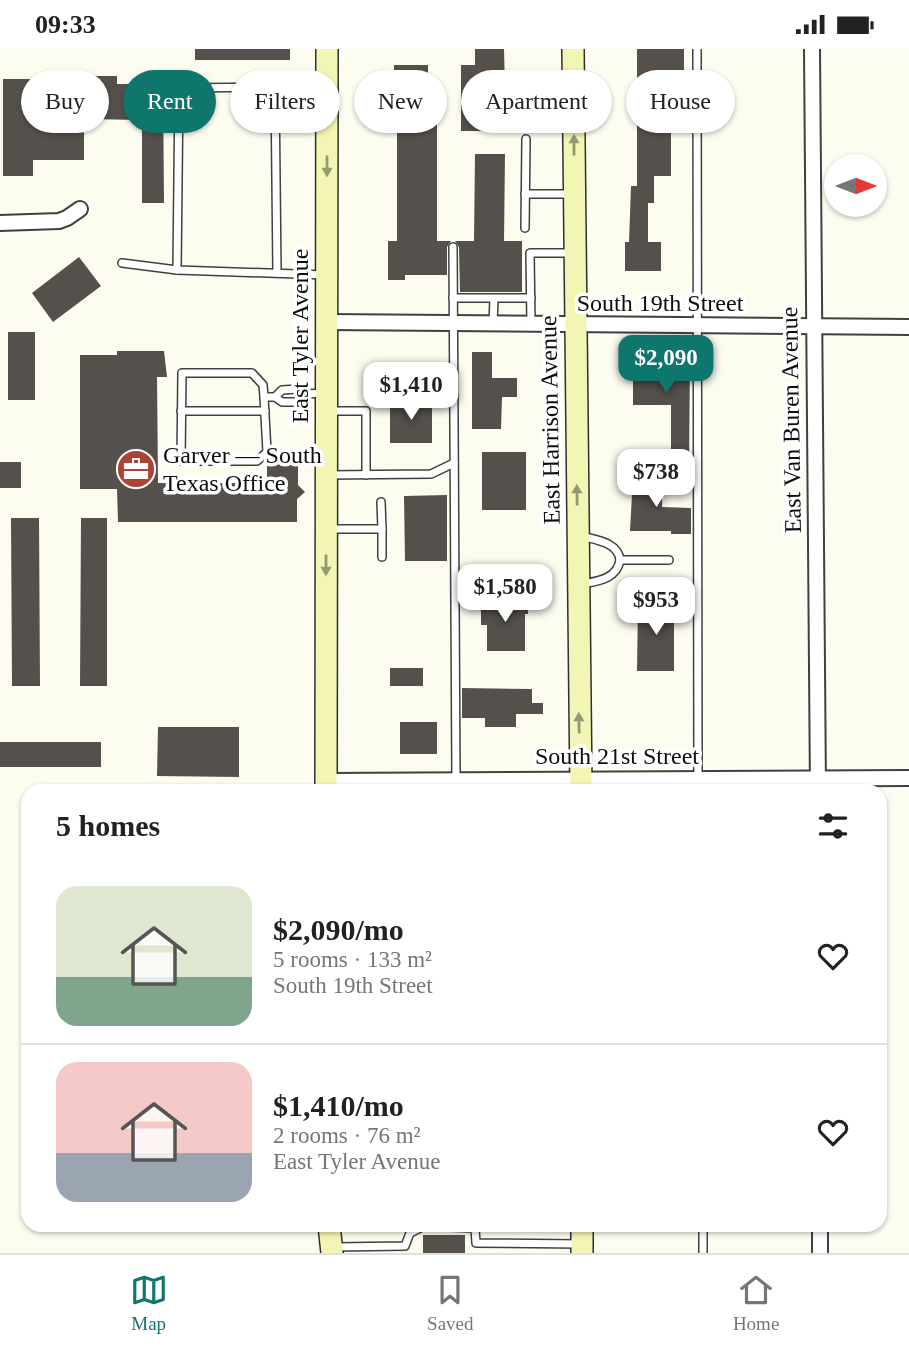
<!DOCTYPE html>
<html lang="en">
<head>
<meta charset="utf-8">
<style>
	body { margin:0; font-family:"Times New Roman",serif; background:#f6f6f6; color:#222; height:100vh; display:flex; flex-direction:column; font-size:26px; white-space:nowrap }
	* { box-sizing:border-box; margin:0 }
	p { font-size:23px; color:#767676 }
	.icon { flex:none; width:38px; height:38px; fill:none; stroke:currentColor; stroke-width:2; stroke-linecap:round; stroke-linejoin:round }
	.map { position:relative; flex:1; overflow:hidden }
	.details { position:absolute; left:21px; top:735px; width:866px; height:448px; display:flex; flex-direction:column; background:#fff; border-radius:21px; box-shadow:0 2px 5px #0004 }
	.details>* { flex:none }
	.top-card { position:absolute; left:21px; top:21px; width:868px; height:63px; display:flex; gap:14px }
	.needle { width:46px; rotate:90deg }
	.buttons { position:absolute; left:824px; top:105px; display:grid; gap:14px }
	.buttons a { display:grid; place-items:center; width:63px; height:63px; border-radius:50%; background:#fff; box-shadow:0 2px 5px #0004; font-size:35px }
	.price { position:absolute; translate:-50% -60px; padding:0 16px; border-radius:14px; background:#fff; color:#222; font-size:23px; line-height:46px; filter:drop-shadow(0 2px 4px #0008) }
	.price::after { content:''; position:absolute; left:50%; top:42px; width:21px; height:16px; margin-left:-10px; background:inherit; clip-path:polygon(0 0,100% 0,50% 100%) }
	.price.current { background:#0f766e; color:#fff }
	ul { padding:0; list-style:none }
	li { display:flex; align-items:center; gap:21px; height:175px; padding:0 35px }
	li+li { border-top:2px solid #e0e0e0 }
	li span { display:grid; place-items:center; flex:none; width:196px; height:140px; border-radius:21px; color:#555 }
	li>.icon { margin-inline-start:auto }
	span .icon { width:84px; height:84px; fill:#fffc; stroke-width:1 }
	li b { font-size:30px }
	h2 { display:flex; justify-content:space-between; align-items:center; height:84px; padding:0 35px; font-size:30px }
	.chip { padding:0 24px; border-radius:32px; background:#fff; box-shadow:0 2px 5px #0004; font-size:24px; line-height:63px }
	.chip.current { background:#0f766e; color:#fff }
	.status { display:flex; justify-content:space-between; align-items:center; height:49px; padding:0 35px; background:#fff; direction:ltr }
	.status svg { height:19px; fill:currentColor }
	.tab-bar { display:flex; justify-content:space-around; align-items:center; height:98px; border-top:2px solid #e0e0e0; background:#fff; font-size:19px; color:#767676 }
	.tab-bar a { display:grid; justify-items:center; gap:4px }
	.tab-bar .current { color:#0f766e }
	.map>svg:first-child { display:block }
</style>
</head>
<body>
<div class="status"><b>09:33</b><svg viewBox="0 0 49 12"><path d="M0 12V9h3v3zM5 12V6h3v6zM10 12V3h3v9zM15 12V0h3v12zM26 1h20v11H26zM47 4h2v5h-2z"/></svg></div>
<div class="map">
<svg width="909" height="1204" viewBox="0 0 909 1204">
	<rect width="100%" height="100%" fill="#fdfcf0"/>
	<g fill="#55504b">
		<rect x="195" y="0" width="95" height="11"/>
		<polygon points="475,0 504,0 506,82 461,82 461,16 475,16"/>
		<polygon points="637,0 684,0 684,26 654,26 654,72 657,72 657,78 671,78 671,127 654,127 654,154 648,154 648,193 661,193 661,222 625,222 625,193 629,193 631,137 637,137"/>
		<polygon points="394,16 428,16 428,49 437,49 437,192 451,192 447,198 447,226 405,226 405,231 388,231 388,192 397,192 397,43 394,43"/>
		<polygon points="47,27 117,27 117,35 163,35 164,154 142,154 142,71 84,70 84,111 33,111 33,127 3,127 3,30 47,30"/>
		<polygon points="475,105 505,105 504,192 522,192 522,243 460,243 459,198 455,192 474,192"/>
		<polygon points="79,208 101,237 53,273 32,244"/>
		<rect x="8" y="283" width="27" height="68"/>
		<polygon points="117,302 164,302 167,328 157,328 158,434 267,434 267,412 298,412 298,436 305,443 297,450 297,473 118,473 117,440 80,440 80,306 117,306"/>
		<polygon points="472,303 492,303 492,329 517,329 517,348 502,348 501,380 472,380"/>
		<polygon points="627,304 690,304 689,420 671,420 671,356 633,356 633,323 627,323"/>
		<rect x="390" y="352" width="42" height="42"/>
		<rect x="482" y="403" width="44" height="58"/>
		<rect x="0" y="413" width="21" height="26"/>
		<polygon points="633,427 662,427 662,458 691,459 691,485 671,485 671,482 630,482"/>
		<polygon points="447,446 447,512 405,512 404,447"/>
		<polygon points="11,469 39,469 40,637 12,637"/>
		<polygon points="81,469 107,469 107,637 80,637"/>
		<polygon points="481,550 528,550 528,565 525,565 525,602 487,602 487,576 481,576"/>
		<polygon points="638,554 674,554 674,622 637,622"/>
		<rect x="390" y="619" width="33" height="18"/>
		<polygon points="462,639 532,640 532,654 543,654 543,665 516,665 516,678 485,678 485,669 462,669"/>
		<rect x="400" y="673" width="37" height="32"/>
		<polygon points="158,678 239,678 239,728 157,727"/>
		<rect x="0" y="693" width="101" height="25"/>
		<rect x="423" y="1186" width="42" height="18"/>
	</g>
	<g fill="none" stroke-linecap="round" stroke-linejoin="round">
		<g stroke="#404040" stroke-width="10">
			<g id="lane">
				<polyline points="697,0 698,742"/>
				<polyline points="526,26 526,53 569,53"/>
				<polyline points="526,78 526,53"/>
				<polyline points="525,145 574,145"/>
				<polyline points="525,179 526,90"/>
				<polyline points="453,198 456,731"/>
				<polyline points="122,214 177,221 326,226"/>
				<polyline points="177,221 179,39 275,38"/>
				<polyline points="277,224 275,38 323,36"/>
				<polyline points="453,249 531,249"/>
				<polyline points="493,275 494,250"/>
				<polyline points="531,275 530,204 574,204"/>
				<polyline points="264,348 267,403 257,412 181,412 182,324 252,324 263,336 264,348 275,348 282,353 299,353 305,345"/>
				<polyline points="275,348 282,341 298,340 305,345 325,344"/>
				<polyline points="181,362 265,362"/>
				<polyline points="330,362 366,362 366,426"/>
				<polyline points="327,426 431,425 454,414"/>
				<polyline points="330,480 382,480 381,453"/>
				<polyline points="382,480 382,508"/>
				<path d="M 581,487 C 596,491 618,493 620,511 C 617,530 598,532 582,535"/>
				<polyline points="620,511 669,511"/>
				<polyline points="335,1198 405,1197 410,1184 424,1177 475,1179 476,1194 581,1195"/>
				<polyline points="703,1204 703,1176"/>
			</g>
		</g>
		<g stroke="#404040" stroke-width="18">
			<g id="street">
				<polyline points="812,0 818,742"/>
				<polyline points="0,174 59,172 67,169 80,160"/>
				<polyline points="327,273 909,278"/>
				<polyline points="326,732 909,729"/>
				<polyline points="820,1176 820,1204"/>
			</g>
		</g>
		<g stroke="#2f2f2f" stroke-width="24">
			<g id="secondary">
				<polyline points="573,0 581,742"/>
				<polyline points="326,742 327,0"/>
				<polyline points="329,1176 332,1204"/>
				<polyline points="582,1204 582,1176"/>
			</g>
		</g>
		<use href="#lane" stroke="#fff" stroke-width="7"/>
		<use href="#street" stroke="#fff" stroke-width="14"/>
		<use href="#secondary" stroke="#f2f5b3" stroke-width="21"/>
	</g>
	<defs><path id="oneway-solid" d="M-6-.8H1V-3.2L6.5 0L1 3.2V.8H-6Z" transform="scale(1.75)"/></defs>
	<g fill="#969871">
		<use href="#oneway-solid" transform="translate(574 96) rotate(-90)"/>
		<use href="#oneway-solid" transform="translate(327 117) rotate(90)"/>
		<use href="#oneway-solid" transform="translate(577 446) rotate(-91)"/>
		<use href="#oneway-solid" transform="translate(326 516) rotate(90)"/>
		<use href="#oneway-solid" transform="translate(579 674) rotate(-91)"/>
	</g>
	<defs>
		<g id="office-disc" transform="scale(2.0125)"><circle r="9.5" fill="#ac4337" stroke="#fff"/><path d="M-6-3h4V-5.5h4V-3h4V5H-6ZM-1-4.5V-3h2v-1.5ZM-6 0V1H6V0Z" fill="#fff"/></g>
	</defs>
	<g fill-rule="evenodd">
		<use href="#office-disc" x="136" y="420"/>
	</g>
	<g text-anchor="middle" stroke-width="7" stroke-linejoin="round" paint-order="stroke">
		<g font-size="24" fill="#0d0d0d" stroke="#fff">
			<text x="660" y="262">South 19th Street</text>
			<text transform="translate(300 287) rotate(-90)" y="8">East Tyler Avenue</text>
			<text transform="translate(550 371) rotate(-91)" y="8">East Harrison Avenue</text>
			<text transform="translate(791 371) rotate(-91)" y="8">East Van Buren Avenue</text>
			<text x="617" y="715">South 21st Street</text>
		</g>
		<g font-size="24" fill="#0d0d0d" stroke="#fff" text-anchor="start">
			<text x="163" y="414">Garver — South<tspan x="163" dy="28">Texas Office</tspan></text>
		</g>
	</g>
</svg>
<div class="buttons">
<a><svg class="needle" viewBox="-14 -14 28 28"><path d="M0-13l5 13h-10z" fill="#e53935"/><path d="M0 13l5-13h-10z" fill="#767676"/></svg></a>
</div>
<b class="price current" style="left:666px;top:346px">$2,090</b>
<b class="price" style="left:411px;top:373px">$1,410</b>
<b class="price" style="left:656px;top:460px">$738</b>
<b class="price" style="left:505px;top:575px">$1,580</b>
<b class="price" style="left:656px;top:588px">$953</b>
<div class="top-card">
<a class="chip">Buy</a>
<a class="chip current">Rent</a>
<a class="chip">Filters</a>
<a class="chip">New</a>
<a class="chip">Apartment</a>
<a class="chip">House</a>
</div>
<section class="details">
<h2>5 homes<svg class="icon" aria-label="filters" viewBox="0 0 24 24"><path d="M4 7h16M4 17h16"/><circle cx="9" cy="7" r="2"/><circle cx="15" cy="17" r="2"/></svg></h2>
<ul>
<li><span style="background:linear-gradient(#dfe7d0 65%,#7fa58c 0)"><svg class="icon" aria-label="home" viewBox="0 0 24 24"><path d="M3 11l9-7 9 7M6 9v11h12V9"/></svg></span><div><b>$2,090/mo</b><p>5 rooms · 133 m²</p><p>South 19th Street</p></div><svg class="icon" aria-label="heart" viewBox="0 0 24 24"><path d="M12 20l-8-8c-3-5 5-10 8-4 3-6 11-1 8 4z"/></svg></li>
<li><span style="background:linear-gradient(#f6c9c9 65%,#9aa5b1 0)"><svg class="icon" aria-label="home" viewBox="0 0 24 24"><path d="M3 11l9-7 9 7M6 9v11h12V9"/></svg></span><div><b>$1,410/mo</b><p>2 rooms · 76 m²</p><p>East Tyler Avenue</p></div><svg class="icon" aria-label="heart" viewBox="0 0 24 24"><path d="M12 20l-8-8c-3-5 5-10 8-4 3-6 11-1 8 4z"/></svg></li>
</ul>
</section>
</div>
<nav class="tab-bar">
<a class="current"><svg class="icon" aria-label="map" viewBox="0 0 24 24"><path d="M3 6l6-2 6 2 6-2v14l-6 2-6-2-6 2zM9 4v14M15 6v14"/></svg>Map</a>
<a><svg class="icon" aria-label="saved" viewBox="0 0 24 24"><path d="M7 4h10v16l-5-4-5 4z"/></svg>Saved</a>
<a><svg class="icon" aria-label="home" viewBox="0 0 24 24"><path d="M3 11l9-7 9 7M6 9v11h12V9"/></svg>Home</a>
</nav>
</body>
</html>
